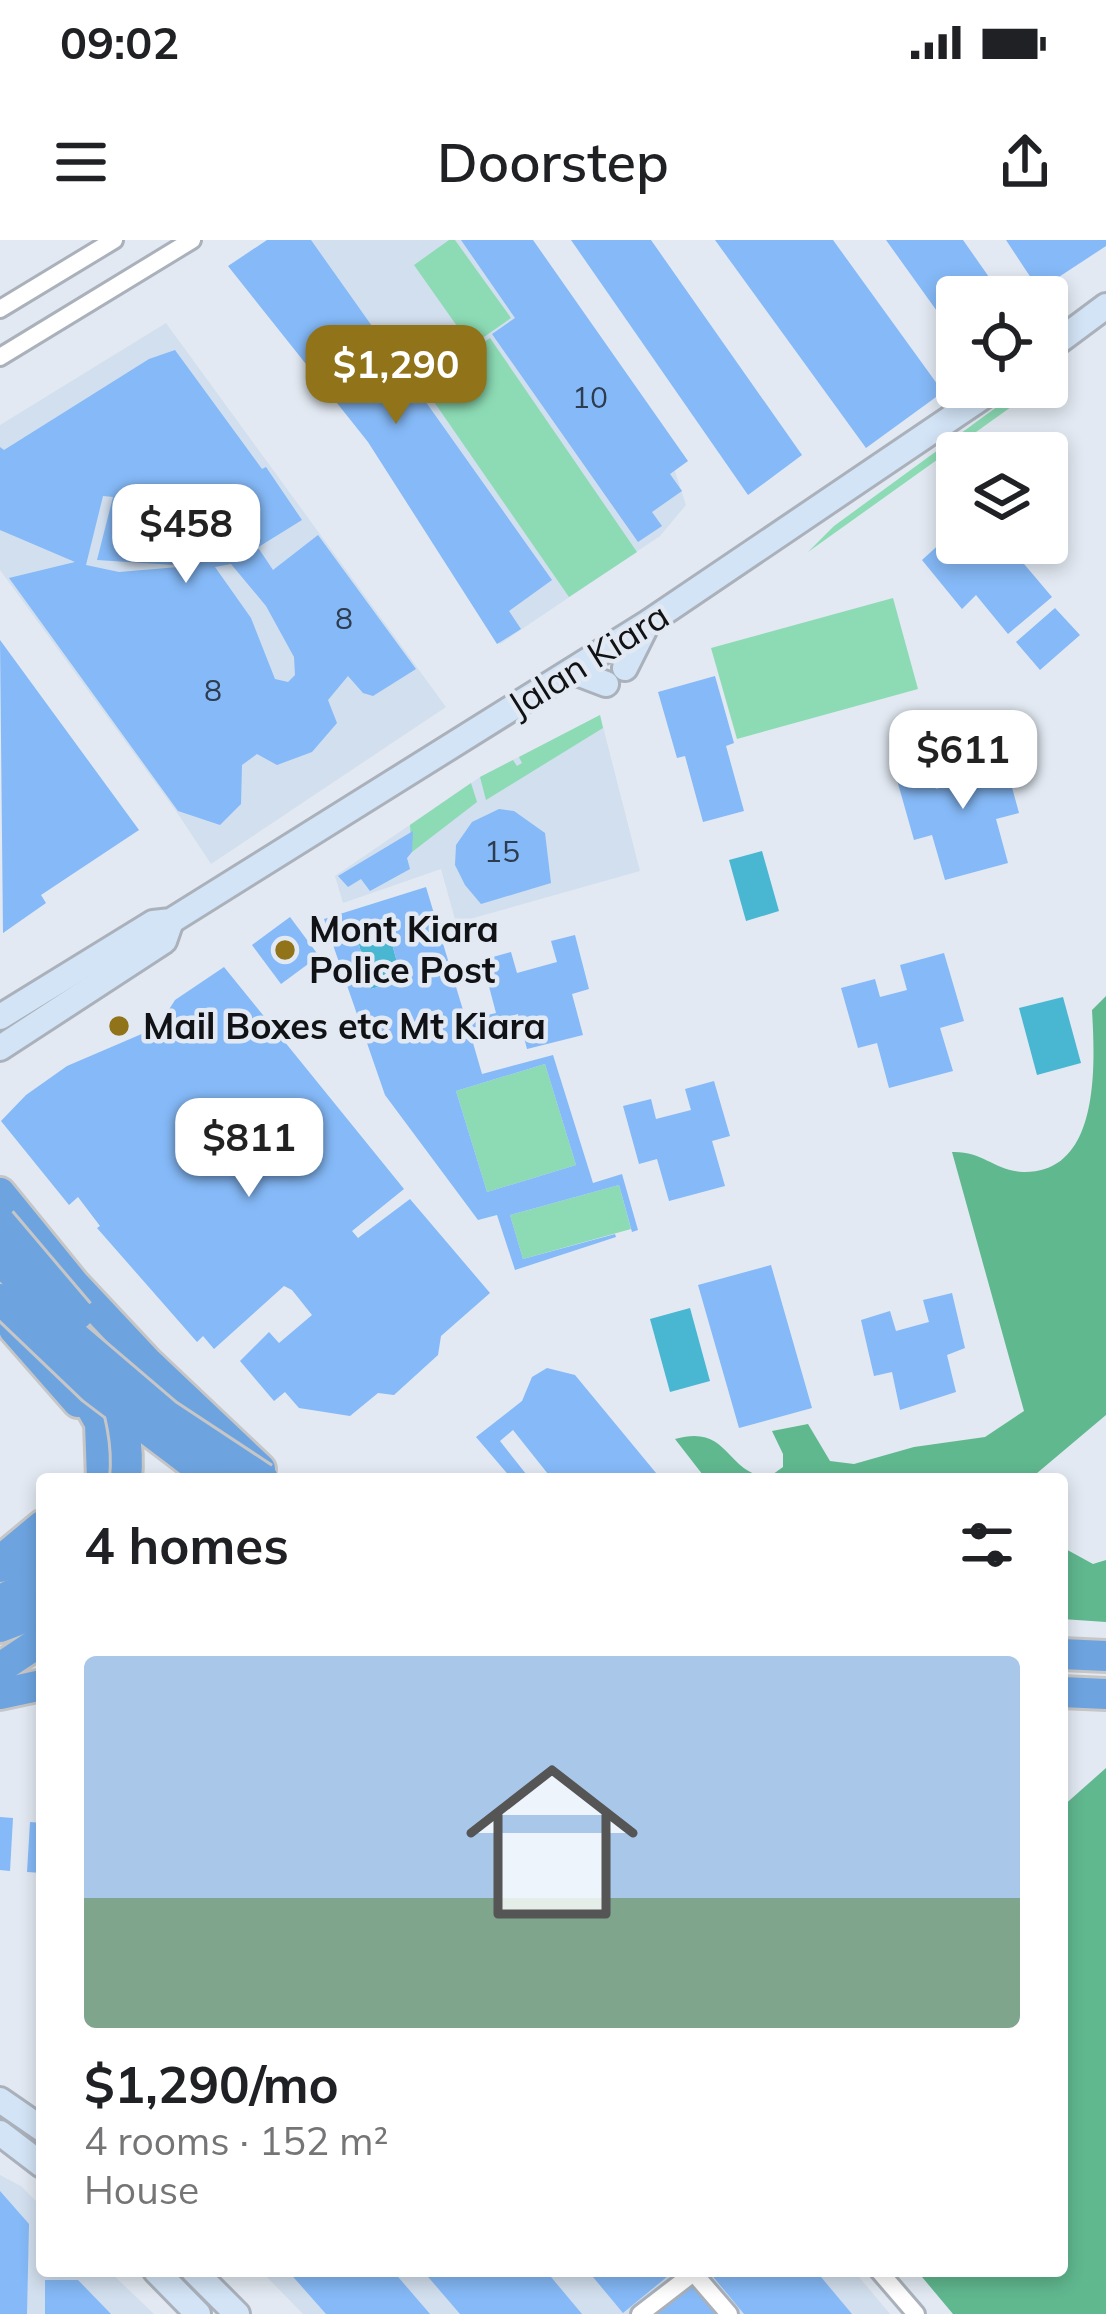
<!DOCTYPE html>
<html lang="en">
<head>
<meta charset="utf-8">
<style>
	body { margin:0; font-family:Mulish,sans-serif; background:#f6f6f6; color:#202124; height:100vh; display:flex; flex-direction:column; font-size:45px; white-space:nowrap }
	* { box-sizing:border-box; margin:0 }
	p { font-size:39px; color:#757577 }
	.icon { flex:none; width:66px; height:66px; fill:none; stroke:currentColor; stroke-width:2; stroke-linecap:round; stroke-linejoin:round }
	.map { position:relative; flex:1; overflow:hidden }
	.drawer { position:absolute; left:36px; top:1233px; width:1032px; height:804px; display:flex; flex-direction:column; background:#fff; border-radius:12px; box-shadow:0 6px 18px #0003 }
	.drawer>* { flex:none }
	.controls { position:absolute; left:936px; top:36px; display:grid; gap:24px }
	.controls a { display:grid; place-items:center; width:132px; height:132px; border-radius:12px; background:#fff; box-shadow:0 6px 18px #0003; font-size:60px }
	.price { position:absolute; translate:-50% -102px; padding:0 27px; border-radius:24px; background:#fff; color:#222; font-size:39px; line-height:78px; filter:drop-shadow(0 3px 6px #0008) }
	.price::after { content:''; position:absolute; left:50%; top:72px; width:36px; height:27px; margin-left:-18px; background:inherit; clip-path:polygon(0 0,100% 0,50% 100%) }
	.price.selected { background:#917319; color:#fff }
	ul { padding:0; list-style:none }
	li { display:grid; align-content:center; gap:24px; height:636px; padding:0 48px }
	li+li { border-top:3px solid #e0e0e0 }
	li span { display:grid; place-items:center; height:372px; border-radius:12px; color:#555 }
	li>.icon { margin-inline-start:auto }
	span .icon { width:216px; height:216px; fill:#fffc; stroke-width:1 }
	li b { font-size:51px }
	h2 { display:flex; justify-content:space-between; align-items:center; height:144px; padding:0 48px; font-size:51px }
	.status { display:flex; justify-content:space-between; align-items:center; height:84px; padding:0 60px; background:#fff; direction:ltr }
	.status svg { height:33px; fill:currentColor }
	header { display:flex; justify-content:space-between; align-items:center; height:156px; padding:0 48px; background:#fff; font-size:54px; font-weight:600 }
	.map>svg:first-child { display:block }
</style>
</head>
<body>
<div class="status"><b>09:02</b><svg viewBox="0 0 49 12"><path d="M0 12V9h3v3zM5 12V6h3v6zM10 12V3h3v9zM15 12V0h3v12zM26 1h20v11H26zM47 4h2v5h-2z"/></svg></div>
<header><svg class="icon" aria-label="menu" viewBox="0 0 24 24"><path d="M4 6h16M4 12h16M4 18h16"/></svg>Doorstep<svg class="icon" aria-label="share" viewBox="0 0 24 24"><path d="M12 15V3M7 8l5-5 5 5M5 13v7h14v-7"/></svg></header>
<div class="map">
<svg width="1106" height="2074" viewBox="0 0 1106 2074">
	<rect width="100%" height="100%" fill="#e2e9f2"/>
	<g fill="#d2dfee">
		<polygon points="281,0 520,0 671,219 686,265 660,296 500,404 368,202 263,54"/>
		<polygon points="166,83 446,467 211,624 176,571 0,330 0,185"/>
		<polygon points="600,475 640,631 456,683 441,629 343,663 335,636 480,537"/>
		<polygon points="0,1935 21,1946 42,1967 42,2031 109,2031 154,2074 0,2074"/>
		<polygon points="261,2031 854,2031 890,2074 303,2074"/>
	</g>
	<g fill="#8cdbb4">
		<polygon points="449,0 455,0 511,78 471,106 414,25"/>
		<polygon points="490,98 637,312 569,357 421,143"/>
		<polygon points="1024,147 1039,147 808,312 834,286"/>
		<polygon points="893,358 918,449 737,499 711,408"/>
		<polygon points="600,475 603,488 486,560 480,537 513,520 517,526 522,523 519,517"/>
		<polygon points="471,543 477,562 412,612 410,585"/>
		<polygon points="545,824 576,925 487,952 456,851"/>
		<polygon points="619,945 631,989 523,1019 510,975"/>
	</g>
	<g fill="#60b88f">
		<path d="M 1106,756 L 1106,1175 L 1030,1239 L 706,1239 L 675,1199 C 730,1183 725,1234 769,1237 L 783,1227 L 783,1214 L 772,1191 L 808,1184 L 830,1221 L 854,1224 L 914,1207 L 985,1197 L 1024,1171 L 952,912 C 983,911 993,930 1023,932 C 1101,934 1095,823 1092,770 Z"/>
		<polygon points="1062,1307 1093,1324 1106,1320 1106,1382 1062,1379"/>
		<polygon points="1106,1528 1106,2074 953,2074 917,2031 1062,2031 1062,1567"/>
	</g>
	<g fill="#49b6d2">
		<polygon points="762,611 779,671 746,681 729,620"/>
		<polygon points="386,682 402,740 371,749 355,690"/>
		<polygon points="1063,757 1081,823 1037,835 1019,768"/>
		<polygon points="690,1068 710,1141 670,1152 650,1079"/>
	</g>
	<g fill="#85b9f7" fill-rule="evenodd">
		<polygon points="267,0 311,0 552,340 509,371 521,389 497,404 368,202 228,26"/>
		<polygon points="461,0 533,0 688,221 670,234 682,251 652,272 662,286 638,302 492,94 515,78"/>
		<polygon points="571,0 651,0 802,215 748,255"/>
		<polygon points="715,0 833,0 943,152 866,208"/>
		<polygon points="886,0 963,0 1003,57 957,57 957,99"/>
		<polygon points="1006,0 1106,0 1106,6 1039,50"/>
		<path d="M 175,110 L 262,229 L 266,227 L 302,280 L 252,311 L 259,309 L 273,330 L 318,295 L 416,429 L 373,456 L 363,453 L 348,436 L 328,460 L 337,483 L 312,512 L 277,525 L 257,514 L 242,525 L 241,564 L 220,585 L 178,571 L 9,338 L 75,322 L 0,290 L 0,207 L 4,210 L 149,119 ZM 103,256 L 113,257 L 97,320 L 190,326 L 119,332 L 86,325 ZM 231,324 L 266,366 L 294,417 L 295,435 L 288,442 L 275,439 L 251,378 L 215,327 Z"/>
		<polygon points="944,300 954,315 970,303 1029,303 1032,307 1019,318 1052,357 1008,394 976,355 962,369 922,320"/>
		<polygon points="1055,368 1080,395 1040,430 1016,402"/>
		<polygon points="0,400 139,590 41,655 46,663 3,693"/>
		<polygon points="715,436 734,503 726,506 744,571 703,582 685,516 677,518 658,452"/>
		<polygon points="1000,504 1019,573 996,579 1008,623 945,640 932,595 914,600 897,540 931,531 936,549 962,542 955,517"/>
		<polygon points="499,569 514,571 545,593 551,643 481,664 465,645 455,625 456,605 472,582"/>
		<polygon points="413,591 412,612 407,618 410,629 370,651 361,639 348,647 338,636"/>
		<path d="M 426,647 L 466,780 L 496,773 L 482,720 L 511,712 L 517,733 L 557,722 L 551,701 L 575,695 L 589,749 L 572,754 L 583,795 L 527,809 L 518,774 L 469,789 L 482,834 L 553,815 L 593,943 L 622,934 L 638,990 L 632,992 L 619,945 L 510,975 L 523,1019 L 615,994 L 616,997 L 515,1030 L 497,975 L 478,980 L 385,855 L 324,679 ZM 386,682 L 402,740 L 371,749 L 355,690 ZM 545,824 L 576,925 L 487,952 L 456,851 Z"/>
		<polygon points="290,677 319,716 281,744 252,705"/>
		<polygon points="944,713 964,781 940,788 953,831 889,848 877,803 858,808 841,748 875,739 880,757 907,750 900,725"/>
		<polygon points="224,727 404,949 352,991 358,998 410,959 490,1053 441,1096 438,1115 394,1155 378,1153 350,1176 299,1168 285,1152 274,1161 240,1121 269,1092 279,1103 312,1075 292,1050 284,1046 214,1109 203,1096 197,1102 97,988 100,986 78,957 69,965 1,881 26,855 67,826 158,787 175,760"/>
		<polygon points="714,841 730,896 712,901 725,946 669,961 657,919 639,924 623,866 651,859 656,879 691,870 685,849"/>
		<polygon points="771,1025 812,1168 739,1188 698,1045"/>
		<polygon points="952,1053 965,1108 947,1115 956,1152 900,1170 892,1132 874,1136 861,1080 890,1071 896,1091 929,1082 923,1060"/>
		<polygon points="547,1128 575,1135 661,1239 552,1239 513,1190 500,1201 530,1239 512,1239 476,1197 522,1161 532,1137"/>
		<polygon points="0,1577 13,1578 10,1631 0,1630"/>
		<polygon points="30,1582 42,1583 42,1633 27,1632"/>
		<polygon points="0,1951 29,1984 27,2074 0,2074"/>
		<polygon points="288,2031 393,2031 430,2074 326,2074"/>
		<polygon points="423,2031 546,2031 582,2074 460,2074"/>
		<polygon points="588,2031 674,2031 623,2073"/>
		<polygon points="713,2031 816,2031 852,2074 744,2074 710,2033"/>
		<polygon points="45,2040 78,2040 111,2074 45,2074"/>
		<polygon points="693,2042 719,2074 655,2074"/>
	</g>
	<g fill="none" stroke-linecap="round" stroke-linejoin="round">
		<g stroke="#aab1ba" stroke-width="22">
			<g id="street">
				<polyline points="0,69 114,0"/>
				<polyline points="0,117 192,0"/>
				<polyline points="692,2031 729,2074"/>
				<polyline points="879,2031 916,2074"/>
				<polyline points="640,2074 696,2031"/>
			</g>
		</g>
		<g stroke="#aab1ba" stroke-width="30">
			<g id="secondary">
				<polyline points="1047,110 1106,66"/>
				<polyline points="625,428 644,390"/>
				<polyline points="572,431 606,444"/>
				<polyline points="0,777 153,683 171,681 648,383 997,147"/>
				<polyline points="0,808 164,701 171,681"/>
				<polyline points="0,1860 42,1889"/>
				<polyline points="0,1893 42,1925"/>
				<polyline points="156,2031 198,2074"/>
				<polyline points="194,2031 237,2074"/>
			</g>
		</g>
		<g stroke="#c6c6c7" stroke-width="36">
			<g id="highway">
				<polyline points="0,953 74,1044 148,1123 260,1229"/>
				<polyline points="14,1089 78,1162"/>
				<polyline points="72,1133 100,1183 102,1239"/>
				<polyline points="0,1321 42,1286"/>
				<polyline points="0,1327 42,1314"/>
				<polyline points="0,1360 42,1340"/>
				<polyline points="0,1387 42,1371"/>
				<polyline points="1062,1414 1106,1416"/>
				<polyline points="0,1428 42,1400"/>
				<polyline points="1062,1452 1106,1454"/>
				<polyline points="0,1454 42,1445"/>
			</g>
		</g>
		<use href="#street" stroke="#fff" stroke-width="16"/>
		<use href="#secondary" stroke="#d3e4f6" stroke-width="24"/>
		<use href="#highway" stroke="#6da4e0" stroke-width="30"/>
		<g stroke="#c6c6c7" stroke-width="36" stroke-linecap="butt">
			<g id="highway-bridge">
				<polyline points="0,982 78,1074"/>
				<polyline points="0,1020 77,1099 166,1175 263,1239"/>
				<polyline points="0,1059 93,1148 213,1239"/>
				<path d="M 106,1127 C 119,1160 130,1202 126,1239"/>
			</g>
		</g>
		<use href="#highway-bridge" stroke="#6da4e0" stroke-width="30"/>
	</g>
	<g fill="#917319" stroke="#e2e9f2" stroke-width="4.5">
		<circle cx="285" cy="710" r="12"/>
		<circle cx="119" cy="786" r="12"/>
	</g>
	<g text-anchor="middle" stroke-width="9" stroke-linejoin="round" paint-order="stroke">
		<g font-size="30" fill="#2d3c4e">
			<text x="590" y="168">10</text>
			<text x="344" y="389">8</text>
			<text x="213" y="461">8</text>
			<text x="502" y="622">15</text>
		</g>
		<g font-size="36" fill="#101215" stroke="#e2e9f2">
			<text transform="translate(588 420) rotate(-32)" y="13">Jalan Kiara</text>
		</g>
		<g font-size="36" font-weight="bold" fill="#101215" stroke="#e2e9f2" text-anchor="start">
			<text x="309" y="702">Mont Kiara<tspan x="309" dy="41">Police Post</tspan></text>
			<text x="143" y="799">Mail Boxes etc Mt Kiara</text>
		</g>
	</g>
</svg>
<div class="controls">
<a><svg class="icon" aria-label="locate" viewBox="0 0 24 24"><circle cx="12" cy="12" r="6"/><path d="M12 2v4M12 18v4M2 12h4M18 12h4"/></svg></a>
<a><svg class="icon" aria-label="layers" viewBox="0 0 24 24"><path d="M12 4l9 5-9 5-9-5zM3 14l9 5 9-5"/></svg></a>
</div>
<b class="price selected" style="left:396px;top:187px">$1,290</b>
<b class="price" style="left:186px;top:346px">$458</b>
<b class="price" style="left:963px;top:572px">$611</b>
<b class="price" style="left:249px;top:960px">$811</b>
<section class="drawer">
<h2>4 homes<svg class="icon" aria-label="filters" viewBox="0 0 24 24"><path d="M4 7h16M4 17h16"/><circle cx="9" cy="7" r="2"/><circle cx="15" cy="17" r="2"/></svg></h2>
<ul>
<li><span style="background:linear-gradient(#a9c7e8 65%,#7fa58c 0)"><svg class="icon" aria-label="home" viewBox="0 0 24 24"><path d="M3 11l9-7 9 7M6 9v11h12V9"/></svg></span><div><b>$1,290/mo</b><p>4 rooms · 152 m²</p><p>House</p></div></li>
</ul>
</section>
</div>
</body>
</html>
